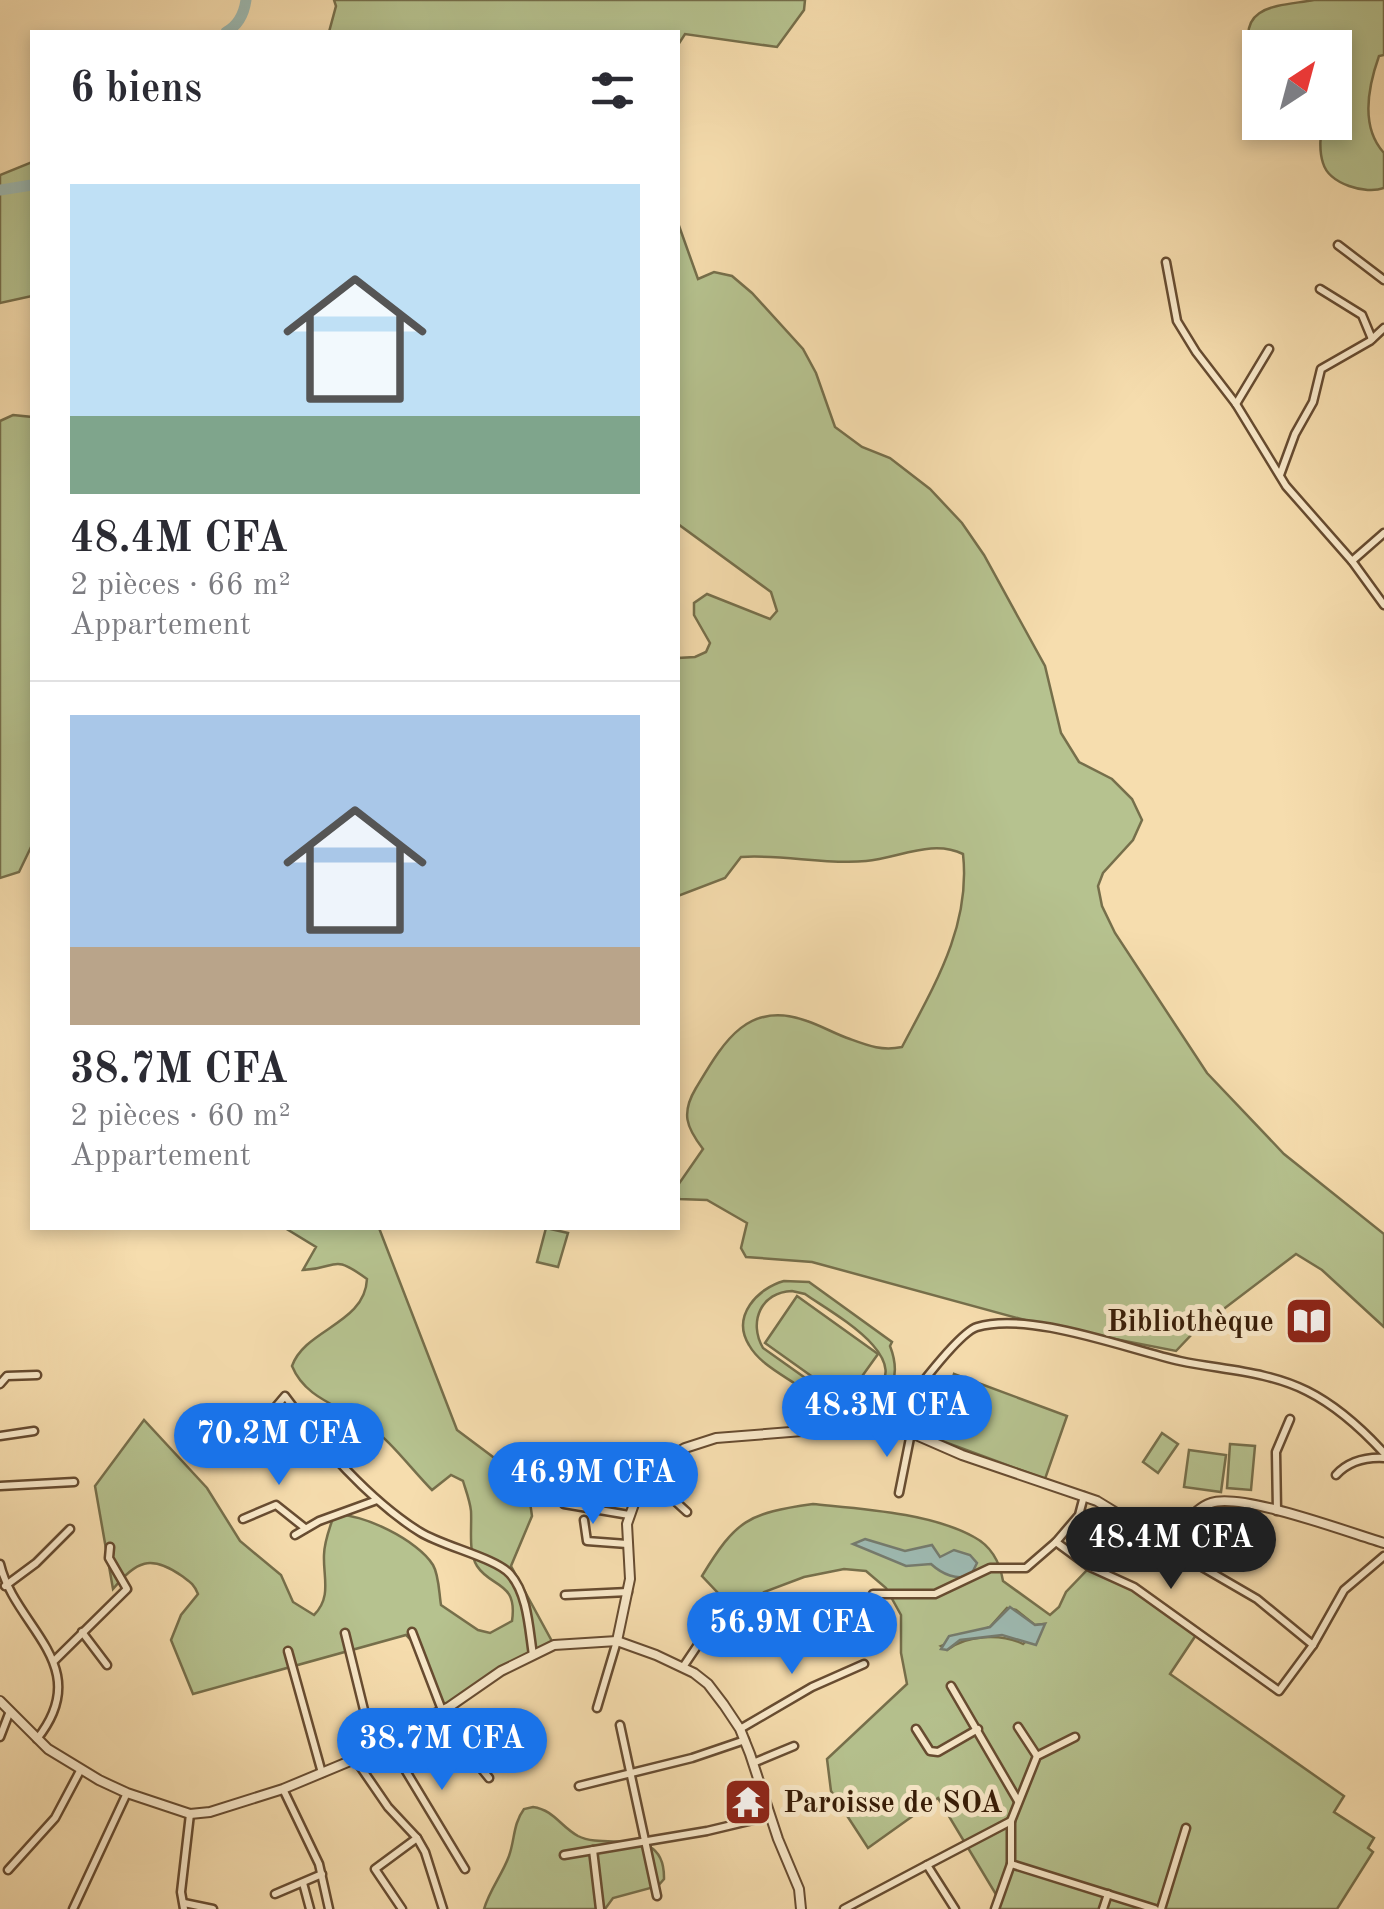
<!DOCTYPE html>
<html lang="fr">
<head>
<meta charset="utf-8">
<style>
	body { margin:0; font-family:"Old Standard TT",serif; background:#f7f7f7; color:#2b2b33; height:100vh; display:flex; flex-direction:column; font-size:38px; white-space:nowrap }
	* { box-sizing:border-box; margin:0 }
	p { font-size:32px; color:#7c7c81 }
	.icon { flex:none; width:55px; height:55px; fill:none; stroke:currentColor; stroke-width:2; stroke-linecap:round; stroke-linejoin:round }
	.map { position:relative; flex:1; overflow:hidden }
	.details { position:absolute; left:30px; top:30px; width:650px; height:1200px; display:flex; flex-direction:column; background:#fff; border-radius:0px; box-shadow:0 5px 15px #0003 }
	.details>* { flex:none }
	.needle { width:65px; rotate:36deg }
	.buttons { position:absolute; left:1242px; top:30px; display:grid; gap:20px }
	.buttons a { display:grid; place-items:center; width:110px; height:110px; border-radius:0px; background:#fff; box-shadow:0 5px 15px #0003; font-size:50px }
	.price { position:absolute; translate:-50% -85px; padding:0 22px; border-radius:35px; background:#1a73e8; color:#fff; font-size:32px; line-height:65px; filter:drop-shadow(0 2px 5px #0008) }
	.price::after { content:''; position:absolute; left:50%; top:60px; width:30px; height:22px; margin-left:-15px; background:inherit; clip-path:polygon(0 0,100% 0,50% 100%) }
	.price.current { background:#222; color:#fff }
	ul { padding:0; list-style:none }
	li { display:grid; align-content:center; gap:20px; height:530px; padding:0 40px }
	li+li { border-top:2px solid #e1e1e2 }
	li span { display:grid; place-items:center; height:310px; border-radius:0px; color:#555 }
	li>.icon { margin-inline-start:auto }
	span .icon { width:180px; height:180px; fill:#fffc; stroke-width:1 }
	li b { font-size:42px }
	h2 { display:flex; justify-content:space-between; align-items:center; height:120px; padding:0 40px; font-size:42px }
	.map>svg:first-child { display:block }
</style>
</head>
<body>
<div class="map">
<svg width="1384" height="1909" viewBox="0 0 1384 1909">
	<rect width="100%" height="100%" fill="#f6ddae"/>
	<filter id="stains"><feTurbulence type="fractalNoise" baseFrequency=".002" numOctaves="4"/><feColorMatrix values="0 0 0 0 .2 0 0 0 0 .09 0 0 0 0 .02 0 0 0 .5 -.17"/></filter>
	<radialGradient id="worn" r=".72"><stop offset=".6" stop-color="#630" stop-opacity="0"/><stop offset="1" stop-color="#630" stop-opacity=".3"/></radialGradient>
	<g fill="#b6c28f" stroke="#766f4b" stroke-width="2.5" fill-rule="evenodd">
		<polygon points="334,0 805,0 804,10 777,47 685,34 678,45 678,32 329,32 336,6"/>
		<path d="M 1314,0 L 1384,0 L 1384,55 L 1379,56 C 1368,87 1360,127 1384,153 L 1384,188 C 1366,195 1329,184 1323,163 C 1319,151 1320,134 1323,123 L 1335,122 L 1335,48 L 1260,48 L 1260,51 L 1251,52 C 1236,3 1283,6 1314,0 Z"/>
		<polygon points="32,162 32,296 0,303 0,175"/>
		<path d="M 678,223 L 698,279 L 714,272 L 732,276 L 752,293 L 803,349 L 816,373 L 835,427 L 862,447 L 890,458 L 930,489 L 962,523 L 984,555 L 1045,666 L 1061,733 L 1079,762 L 1112,779 L 1132,799 L 1142,820 L 1133,840 L 1103,873 L 1098,886 L 1102,906 L 1115,933 L 1207,1073 L 1284,1154 L 1384,1234 L 1384,1327 L 1322,1270 L 1296,1254 L 1196,1330 L 1176,1351 L 1043,1325 L 812,1262 L 746,1257 L 741,1248 L 747,1223 L 707,1200 L 679,1199 L 678,1185 L 703,1149 C 686,1127 681,1113 696,1088 C 723,1043 747,999 807,1021 C 822,1026 835,1034 850,1039 C 869,1046 882,1051 902,1047 C 934,986 971,926 963,854 C 932,839 899,858 866,861 C 824,865 783,854 741,857 L 725,878 L 678,896 L 678,658 L 695,657 L 706,652 L 710,643 L 694,615 L 694,603 L 707,594 L 770,619 L 777,611 L 771,592 L 678,524 Z"/>
		<polygon points="13,415 32,417 32,845 19,872 0,878 0,421"/>
		<path d="M 285,1228 L 379,1228 L 457,1430 L 501,1463 L 530,1502 L 532,1516 L 511,1566 L 554,1645 L 501,1671 L 442,1709 L 420,1650 L 406,1635 L 193,1694 L 171,1640 L 181,1615 L 198,1594 C 194,1584 190,1582 182,1576 C 150,1554 137,1561 113,1589 L 95,1486 L 144,1420 L 207,1488 L 240,1541 L 281,1575 L 293,1602 L 314,1615 C 332,1597 323,1577 324,1555 C 324,1542 330,1527 334,1515 C 361,1512 419,1541 433,1565 C 439,1575 439,1593 441,1605 L 478,1630 L 490,1633 L 512,1621 C 518,1581 491,1588 477,1566 C 468,1552 472,1528 471,1511 C 470,1501 466,1491 463,1481 L 451,1475 L 432,1490 C 411,1469 390,1439 365,1423 C 338,1405 305,1398 292,1366 C 305,1329 365,1324 367,1279 C 330,1252 339,1269 303,1270 L 316,1247 Z"/>
		<polygon points="546,1228 568,1233 558,1267 537,1262"/>
		<path d="M 784,1281 L 809,1282 L 892,1342 L 890,1346 C 897,1364 898,1381 885,1397 C 875,1409 859,1415 844,1412 C 826,1409 811,1395 797,1385 C 781,1374 759,1363 749,1345 C 731,1316 758,1288 784,1281 ZM 792,1291 L 805,1294 C 830,1312 918,1358 873,1394 C 862,1403 848,1403 835,1399 L 763,1348 C 748,1322 761,1292 792,1291 Z"/>
		<polygon points="797,1296 878,1354 845,1400 765,1343"/>
		<polygon points="954,1374 1067,1416 1045,1479 934,1438"/>
		<polygon points="1162,1433 1178,1444 1158,1473 1143,1462"/>
		<polygon points="1230,1444 1255,1446 1251,1490 1227,1488"/>
		<polygon points="1189,1450 1226,1455 1221,1492 1184,1487"/>
		<path d="M 813,1504 C 862,1509 931,1513 974,1537 C 991,1546 1000,1563 1003,1581 L 1050,1615 L 1059,1607 L 1066,1592 L 1090,1567 L 1109,1574 L 1198,1632 L 1170,1674 L 1344,1796 L 1334,1812 L 1374,1838 L 1368,1848 L 1373,1852 L 1337,1909 L 999,1909 L 1000,1901 L 938,1798 L 868,1848 L 831,1791 L 827,1759 L 907,1684 L 901,1653 L 901,1615 L 886,1588 L 866,1571 L 844,1569 L 804,1577 L 764,1592 L 738,1614 L 702,1576 C 736,1520 748,1513 813,1504 ZM 1007,1608 L 1016,1610 L 1035,1625 L 1044,1624 L 1023,1644 C 1001,1633 966,1635 947,1650 L 941,1646 L 990,1627 Z"/>
		<path d="M 533,1807 C 554,1810 560,1826 578,1836 C 607,1851 665,1823 664,1879 L 658,1886 L 613,1898 L 605,1909 L 484,1909 C 490,1889 502,1875 509,1856 C 515,1839 513,1824 524,1809 Z"/>
	</g>
	<g fill="#9ebab2" stroke="#757b6e" stroke-width="2.5">
		<path d="M 865,1539 L 905,1551 L 932,1545 L 940,1557 L 954,1550 L 970,1555 L 977,1563 L 971,1575 C 957,1581 942,1574 931,1564 L 906,1566 L 853,1544 Z"/>
		<polygon points="1010,1607 1035,1625 1045,1624 1036,1645 1002,1635 960,1640 947,1650 941,1649 949,1636 990,1627"/>
	</g>
	<g fill="none" stroke-linecap="round" stroke-linejoin="round">
		<g stroke="#9ebab2" stroke-width="11">
			<path d="M 226,32 C 239,25 244,14 246,0"/>
			<polyline points="0,190 32,185"/>
		</g>
		<g stroke="#674c31" stroke-width="11">
			<g id="minor">
				<polyline points="1338,245 1384,280"/>
				<polyline points="1166,262 1177,321 1196,352 1236,404 1286,486 1352,561 1384,605"/>
				<polyline points="1320,289 1362,315 1372,339"/>
				<polyline points="1236,404 1269,349"/>
				<polyline points="1280,475 1295,434 1313,402 1321,369 1370,341 1384,328"/>
				<polyline points="1352,561 1384,533"/>
				<polyline points="0,1384 7,1376 37,1375"/>
				<path d="M 263,1422 L 285,1396 C 319,1443 370,1501 420,1532 C 442,1546 496,1558 510,1574 C 528,1594 529,1630 533,1655"/>
				<path d="M 891,1424 C 905,1405 957,1333 977,1327 C 1029,1311 1127,1349 1180,1361 C 1223,1370 1267,1371 1307,1391 C 1337,1406 1362,1429 1384,1453"/>
				<polyline points="0,1436 34,1431"/>
				<path d="M 1336,1475 C 1349,1461 1365,1457 1384,1458"/>
				<polyline points="651,1479 687,1512"/>
				<polyline points="0,1486 74,1482"/>
				<polyline points="899,1493 911,1433"/>
				<polyline points="1084,1496 1079,1515 1056,1542 1090,1567 1134,1587 1279,1691 1313,1645 1344,1590 1384,1556"/>
				<polyline points="564,1504 629,1515"/>
				<polyline points="1277,1511 1276,1452 1290,1419"/>
				<polyline points="243,1519 276,1505 305,1528"/>
				<polyline points="584,1520 587,1541 627,1544"/>
				<polyline points="295,1535 319,1521 377,1500"/>
				<polyline points="1164,1542 1171,1549 1257,1599 1313,1645"/>
				<path d="M 0,1564 C 15,1628 96,1665 37,1739"/>
				<polyline points="5,1586 36,1563 70,1529"/>
				<polyline points="873,1594 935,1594 990,1568 1026,1568 1056,1542"/>
				<polyline points="565,1595 628,1592"/>
				<polyline points="82,1632 107,1665"/>
				<polyline points="412,1632 442,1710"/>
				<polyline points="345,1633 366,1718 351,1731 355,1759 388,1807 417,1838 425,1852 443,1909"/>
				<polyline points="288,1651 322,1773"/>
				<polyline points="55,1660 127,1589 109,1558 110,1547"/>
				<polyline points="683,1667 720,1612"/>
				<polyline points="951,1686 1018,1801"/>
				<polyline points="449,1707 472,1757 489,1778"/>
				<polyline points="597,1708 617,1641"/>
				<polyline points="620,1725 657,1896"/>
				<polyline points="1018,1727 1037,1756"/>
				<polyline points="740,1729 812,1687 864,1664"/>
				<polyline points="916,1729 930,1751 938,1752 978,1729"/>
				<polyline points="0,1737 10,1711"/>
				<polyline points="386,1738 465,1869"/>
				<polyline points="753,1763 794,1746"/>
				<polyline points="579,1786 692,1758 745,1740"/>
				<polyline points="283,1789 319,1864 329,1909"/>
				<polyline points="593,1850 600,1909"/>
				<polyline points="564,1855 707,1831 770,1816"/>
				<polyline points="1011,1864 1155,1909"/>
				<polyline points="927,1865 1011,1821"/>
				<polyline points="8,1870 55,1818 81,1769"/>
				<polyline points="303,1883 310,1909"/>
				<polyline points="275,1894 322,1874"/>
				<polyline points="184,1903 213,1909"/>
				<polyline points="73,1909 127,1793"/>
				<polyline points="184,1909 181,1892 190,1814"/>
				<polyline points="402,1909 375,1869 417,1838"/>
				<polyline points="844,1909 927,1865 955,1909"/>
				<polyline points="995,1909 1011,1864 1011,1821 1037,1756 1075,1737"/>
				<polyline points="1103,1909 1108,1894"/>
				<polyline points="1161,1909 1186,1828"/>
			</g>
		</g>
		<g stroke="#674c31" stroke-width="12">
			<g id="tertiary">
				<path d="M 617,1641 L 630,1579 L 627,1524 L 634,1504 L 666,1459 L 685,1448 L 716,1438 L 891,1424 L 962,1455 L 1097,1501 L 1164,1542 C 1182,1533 1192,1509 1211,1503 C 1241,1492 1350,1533 1384,1543"/>
				<polyline points="0,1701 48,1749 99,1780 127,1793 190,1814 210,1812 283,1789 355,1759 386,1738 449,1707 501,1671 554,1645 617,1641 656,1655 694,1673 708,1684 724,1705 740,1729 750,1754 778,1839 799,1889 801,1909"/>
			</g>
		</g>
		<use href="#minor" stroke="#f9e9ca" stroke-width="6"/>
		<use href="#tertiary" stroke="#f9e9ca" stroke-width="8"/>
	</g>
	<defs>
		<g id="library-square" transform="scale(2.5)"><rect x="-9" y="-9" width="18" height="18" rx="4" fill="#8f2418" stroke="#f9e9ca"/><path d="M-6-4Q-3-5.5-.7-3.5V5Q-3 3-6 4ZM6-4Q3-5.5 .7-3.5V5Q3 3 6 4Z" fill="#fff"/></g>
		<g id="temple-square" transform="scale(2.5)"><rect x="-9" y="-9" width="18" height="18" rx="4" fill="#8f2418" stroke="#f9e9ca"/><path d="M0-6L5-2H3V0L6.5 2.5H4V6H1.5V3h-3V6H-4V2.5H-6.5L-3 0V-2H-5Z" fill="#fff"/></g>
	</defs>
	<g fill-rule="evenodd">
		<use href="#library-square" x="1309" y="1321"/>
		<use href="#temple-square" x="748" y="1802"/>
	</g>
	<g text-anchor="middle" stroke-width="10" stroke-linejoin="round" paint-order="stroke">
		<g font-size="30" font-weight="bold" fill="#371c07" stroke="#f9e9ca" text-anchor="end">
			<text x="1274" y="1331">Bibliothèque</text>
			<text x="783" y="1812" text-anchor="start">Paroisse de SOA</text>
		</g>
	</g>
	<rect width="100%" height="100%" filter="url(#stains)"/>
	<rect width="100%" height="100%" fill="url(#worn)"/>
</svg>
<div class="buttons">
<a><svg class="needle" viewBox="-14 -14 28 28"><path d="M0-13l5 13h-10z" fill="#e53935"/><path d="M0 13l5-13h-10z" fill="#7c7c81"/></svg></a>
</div>
<b class="price" style="left:887px;top:1460px">48.3M CFA</b>
<b class="price" style="left:279px;top:1488px">70.2M CFA</b>
<b class="price" style="left:593px;top:1527px">46.9M CFA</b>
<b class="price current" style="left:1171px;top:1592px">48.4M CFA</b>
<b class="price" style="left:792px;top:1677px">56.9M CFA</b>
<b class="price" style="left:442px;top:1793px">38.7M CFA</b>
<section class="details">
<h2>6 biens<svg class="icon" aria-label="filters" viewBox="0 0 24 24"><path d="M4 7h16M4 17h16"/><circle cx="9" cy="7" r="2"/><circle cx="15" cy="17" r="2"/></svg></h2>
<ul>
<li><span style="background:linear-gradient(#bfe0f5 75%,#7fa58c 0)"><svg class="icon" aria-label="home" viewBox="0 0 24 24"><path d="M3 11l9-7 9 7M6 9v11h12V9"/></svg></span><div><b>48.4M CFA</b><p>2 pièces · 66 m²</p><p>Appartement</p></div></li>
<li><span style="background:linear-gradient(#a9c7e8 75%,#b9a48a 0)"><svg class="icon" aria-label="home" viewBox="0 0 24 24"><path d="M3 11l9-7 9 7M6 9v11h12V9"/></svg></span><div><b>38.7M CFA</b><p>2 pièces · 60 m²</p><p>Appartement</p></div></li>
</ul>
</section>
</div>
</body>
</html>
